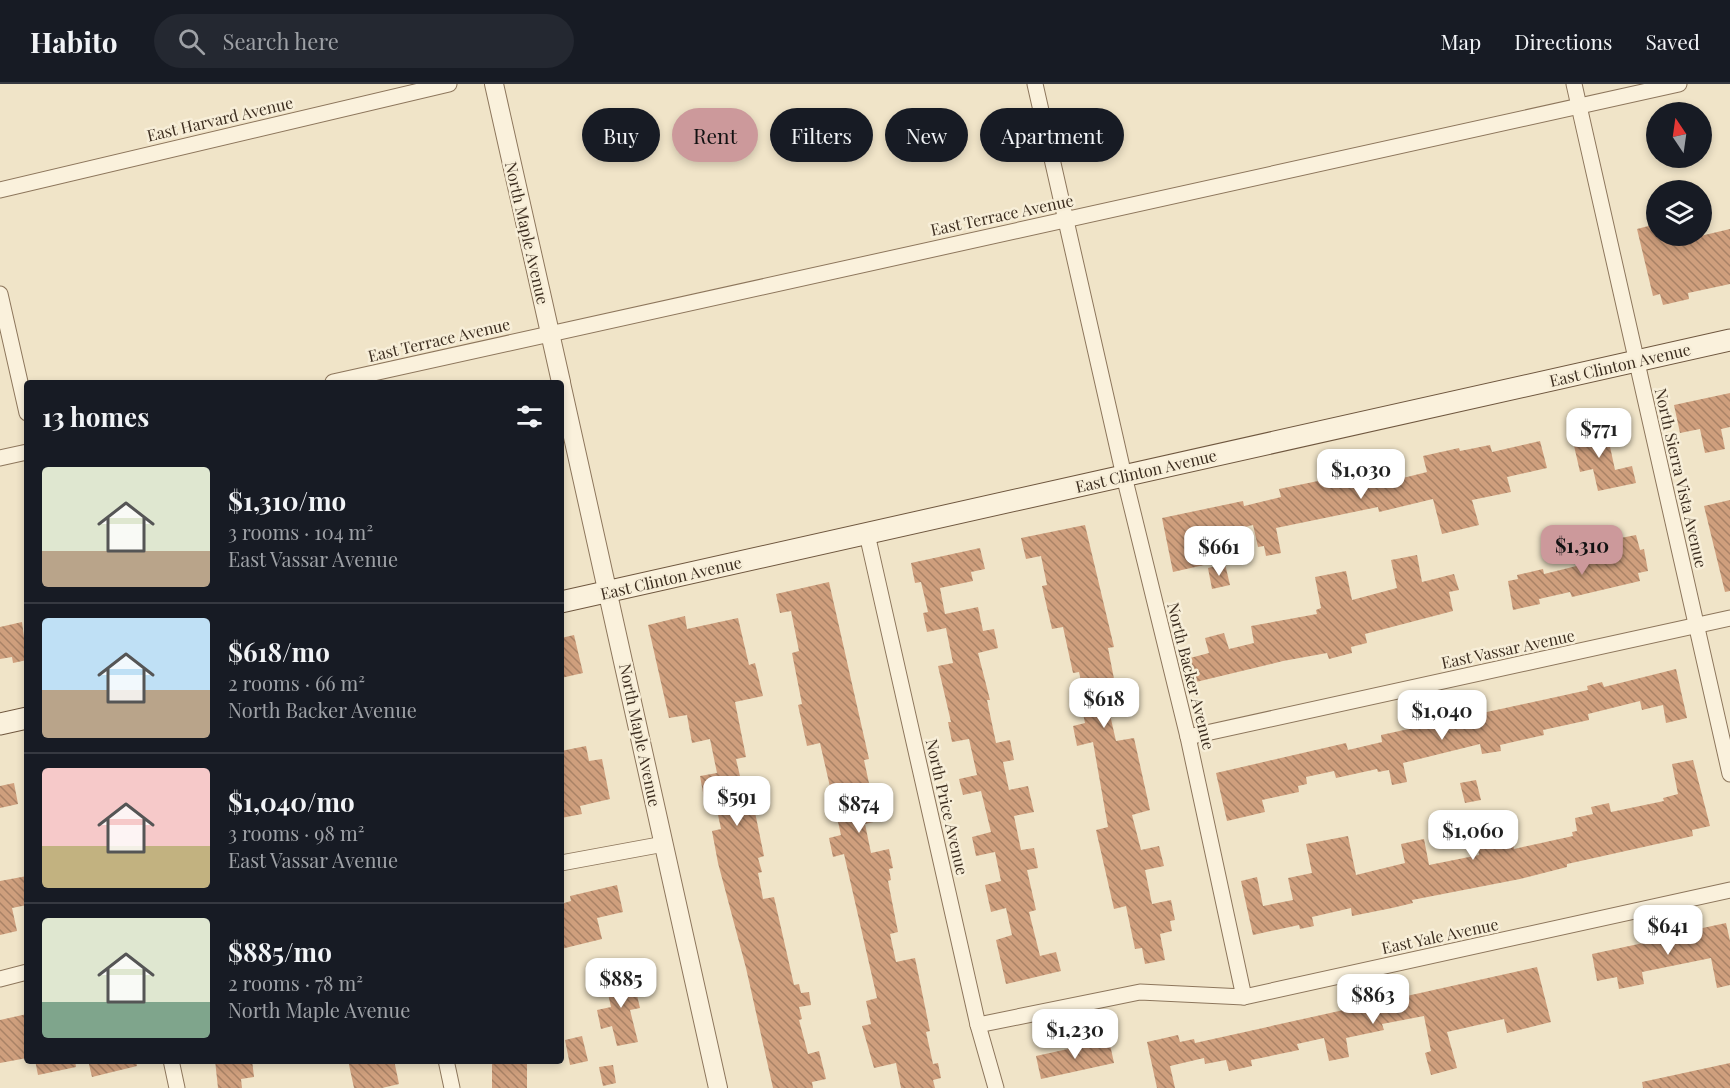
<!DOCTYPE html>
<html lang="en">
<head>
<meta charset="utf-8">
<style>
	body { margin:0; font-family:"Playfair Display",serif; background:#242831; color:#f1f3f6; height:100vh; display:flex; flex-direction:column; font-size:22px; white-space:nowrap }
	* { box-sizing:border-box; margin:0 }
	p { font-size:20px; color:#9ea1a6 }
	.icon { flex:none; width:33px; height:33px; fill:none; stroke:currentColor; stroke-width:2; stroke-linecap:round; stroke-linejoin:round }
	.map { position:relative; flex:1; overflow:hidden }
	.side { position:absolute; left:24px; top:296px; width:540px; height:684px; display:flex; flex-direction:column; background:#171b24; border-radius:6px; box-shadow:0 3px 9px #0003 }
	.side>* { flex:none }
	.guide { position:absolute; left:582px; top:24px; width:570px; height:54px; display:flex; gap:12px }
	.needle { width:39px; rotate:347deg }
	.buttons { position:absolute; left:1646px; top:18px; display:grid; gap:12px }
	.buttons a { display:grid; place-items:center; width:66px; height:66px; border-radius:50%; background:#171b24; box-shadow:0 3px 9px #0003; font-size:30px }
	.price { position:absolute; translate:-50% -51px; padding:0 14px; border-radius:12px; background:#fff; color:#222; font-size:20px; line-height:39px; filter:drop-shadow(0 2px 3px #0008) }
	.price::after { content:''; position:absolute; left:50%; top:36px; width:18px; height:14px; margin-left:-9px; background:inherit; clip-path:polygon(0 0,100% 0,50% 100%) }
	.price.current { background:#cc999b; color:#111 }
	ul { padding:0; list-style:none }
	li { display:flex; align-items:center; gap:18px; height:150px; padding:0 18px }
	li+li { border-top:2px solid #363941 }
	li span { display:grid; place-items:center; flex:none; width:168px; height:120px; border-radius:6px; color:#555 }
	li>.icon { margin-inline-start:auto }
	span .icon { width:72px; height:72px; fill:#fffc; stroke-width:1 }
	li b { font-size:26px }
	h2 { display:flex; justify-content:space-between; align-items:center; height:72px; padding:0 18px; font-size:26px }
	.tag { padding:0 21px; border-radius:27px; background:#171b24; box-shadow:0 3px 9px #0003; font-size:21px; line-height:54px }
	.tag.current { background:#cc999b; color:#111 }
	header { display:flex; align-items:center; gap:36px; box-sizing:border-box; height:84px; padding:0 30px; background:#171b24; border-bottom:2px solid #363941 }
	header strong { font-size:28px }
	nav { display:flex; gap:33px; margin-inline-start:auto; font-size:21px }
	.search { width:420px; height:54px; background:#242831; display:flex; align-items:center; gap:15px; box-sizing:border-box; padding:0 21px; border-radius:33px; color:#9ea1a6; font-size:22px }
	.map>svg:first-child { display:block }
</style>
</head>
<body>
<header>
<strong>Habito</strong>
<div class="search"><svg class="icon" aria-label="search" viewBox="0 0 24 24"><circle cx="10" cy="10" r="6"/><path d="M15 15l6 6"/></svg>Search here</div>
<nav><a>Map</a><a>Directions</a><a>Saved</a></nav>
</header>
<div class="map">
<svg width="1730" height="1004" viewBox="0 0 1730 1004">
	<defs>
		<pattern id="building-back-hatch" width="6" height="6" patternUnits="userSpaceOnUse" patternTransform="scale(1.5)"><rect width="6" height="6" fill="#cf9f7d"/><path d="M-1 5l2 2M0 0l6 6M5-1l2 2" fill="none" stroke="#a98266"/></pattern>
	</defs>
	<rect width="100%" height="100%" fill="#f0e4c8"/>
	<g fill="url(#building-back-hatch)">
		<polygon points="1656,140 1656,152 1678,152 1679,157 1730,145 1730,200 1688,209 1689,215 1663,221 1660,210 1653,212 1637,145"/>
		<polygon points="1730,309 1730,343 1721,345 1725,365 1705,369 1700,345 1680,349 1674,321"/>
		<polygon points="1593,338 1596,356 1608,353 1615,386 1632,382 1636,399 1598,407 1593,385 1580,388 1570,344"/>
		<polygon points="1540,357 1547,384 1507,393 1511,408 1472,416 1479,441 1442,450 1433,415 1379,428 1378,423 1276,444 1281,469 1266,472 1264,462 1258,463 1253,441 1206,453 1206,455 1199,457 1204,481 1173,488 1162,434 1243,417 1244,422 1281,413 1279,405 1357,389 1360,402 1407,393 1427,388 1423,372 1459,364 1460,367 1490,361 1492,368"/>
		<polygon points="1730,416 1730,507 1725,508 1704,422"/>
		<polygon points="1085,441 1114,563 1108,564 1115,600 1122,599 1126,618 1108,622 1116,657 1134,654 1150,726 1132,731 1141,766 1159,762 1164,782 1145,786 1152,820 1171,816 1175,836 1170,837 1172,847 1160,850 1165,876 1145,880 1142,864 1135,865 1126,822 1114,825 1096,746 1108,743 1093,658 1077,662 1073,642 1085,639 1080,615 1085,614 1079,588 1073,589 1063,543 1052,545 1042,502 1047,501 1041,472 1026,475 1021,454"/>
		<polygon points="1636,451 1640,466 1644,465 1648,487 1638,489 1640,497 1572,513 1570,508 1539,515 1540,520 1513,526 1508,497 1518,495 1517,491 1543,485 1544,490 1613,473 1610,456"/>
		<polygon points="980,464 985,485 971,488 973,497 940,504 945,530 978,523 983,547 994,545 998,564 978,569 990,616 987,616 996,659 1010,656 1014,676 1003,678 1009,706 1028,702 1034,728 1014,732 1021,766 1034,764 1038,784 1027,786 1036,826 1029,828 1040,872 1056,868 1061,887 1006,900 996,856 1012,851 1006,824 991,828 985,801 1001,797 995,768 976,772 972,753 991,748 981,707 963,711 959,695 977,691 969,655 952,658 948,638 951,638 938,582 953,579 946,544 927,548 923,529 928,528 921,498 915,499 911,479"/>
		<polygon points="1417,471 1422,498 1454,490 1459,506 1449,508 1453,527 1365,550 1367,559 1351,563 1352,569 1329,575 1327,569 1283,577 1196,598 1190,574 1209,569 1205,554 1224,549 1229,565 1254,559 1251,542 1317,530 1316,526 1321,524 1315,493 1346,487 1352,516 1397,504 1391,476"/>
		<polygon points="1225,480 1230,501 1212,505 1208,484"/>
		<polygon points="829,498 869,675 864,676 873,718 878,717 882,736 865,740 871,769 889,765 893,784 889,785 891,796 888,797 898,848 890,850 896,878 915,874 930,947 926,948 933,980 938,979 941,994 933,996 935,1004 901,1004 896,979 874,984 862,942 871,940 866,917 877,914 844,770 833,773 829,754 841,751 820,659 807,662 798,621 802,620 792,569 799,567 791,527 780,529 776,510"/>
		<polygon points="685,532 687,545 738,534 749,581 755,579 763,612 735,618 746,673 736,675 743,705 750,704 764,772 758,774 762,788 758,789 763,815 774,813 794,901 799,900 801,909 809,908 811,921 799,923 802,935 799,936 808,970 819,967 826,995 812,998 813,1004 773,1004 746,884 718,779 712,747 721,745 714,712 704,714 700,692 717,689 710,655 692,659 687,631 669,634 648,541"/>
		<polygon points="22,538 27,576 13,579 12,573 0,575 0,543"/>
		<polygon points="574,551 583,589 561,594 561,554"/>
		<polygon points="1676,585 1687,634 1666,639 1663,621 1642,626 1640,617 1588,630 1589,636 1543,646 1544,651 1500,661 1501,667 1482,670 1480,660 1403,679 1407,698 1392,701 1389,686 1378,688 1377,685 1336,694 1334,687 1306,693 1307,700 1298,702 1299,708 1262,716 1265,728 1227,737 1216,689 1346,659 1348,666 1382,658 1381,651 1588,606 1587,602 1602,598 1604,603"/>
		<polygon points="586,662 589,677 602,675 610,715 580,722 582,730 561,734 561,667"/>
		<polygon points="1693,676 1710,742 1692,746 1693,752 1567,780 1567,783 1520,795 1412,816 1413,819 1392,824 1352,832 1351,824 1312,833 1314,842 1300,845 1299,841 1253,851 1241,797 1257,793 1263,822 1293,816 1288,794 1312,789 1306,760 1348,752 1356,791 1405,779 1401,760 1424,755 1429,781 1479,771 1477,757 1511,750 1514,765 1573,752 1572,748 1577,747 1575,734 1593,730 1591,723 1609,719 1611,728 1664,717 1663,714 1678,710 1672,680"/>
		<polygon points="1476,696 1481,716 1465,719 1460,699"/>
		<polygon points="14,699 18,720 0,724 0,702"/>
		<polygon points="27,792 27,821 12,824 17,847 0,851 0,797"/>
		<polygon points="617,801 623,828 597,834 602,855 561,865 561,820 571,817 570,812"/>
		<polygon points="1726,839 1730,857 1730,901 1717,904 1711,874 1642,888 1644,900 1619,905 1617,893 1597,897 1592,870 1671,853 1669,847 1683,844 1684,848"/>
		<polygon points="1537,883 1551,938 1507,949 1504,935 1447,948 1457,984 1431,991 1425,969 1431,967 1424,932 1382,940 1384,946 1346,954 1349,973 1329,977 1324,954 1297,960 1299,966 1251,976 1252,982 1229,987 1226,976 1205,980 1204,974 1170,982 1175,1004 1157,1004 1147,958 1178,951 1180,958 1194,955 1195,959"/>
		<polygon points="632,890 640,924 630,926 638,958 617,962 612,942 601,945 597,926 611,923 605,896"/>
		<polygon points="27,930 27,974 0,979 0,936"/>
		<polygon points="582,952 588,977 570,981 565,956"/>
		<polygon points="1109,956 1114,979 1041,995 1036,972"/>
		<polygon points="35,976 75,976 76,983 38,991"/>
		<polygon points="88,976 136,976 137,982 92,993"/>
		<polygon points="215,976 252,976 254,993 241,995 242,1004 218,1004"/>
		<polygon points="348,976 394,976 399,1000 382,1004 354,1004"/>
		<rect x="492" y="976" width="35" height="28"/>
		<polygon points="1730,979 1730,1004 1643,1004 1642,998"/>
		<polygon points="613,981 616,999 603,1002 599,983"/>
	</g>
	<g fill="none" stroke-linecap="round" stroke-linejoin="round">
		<g stroke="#8d765c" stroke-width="17">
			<g id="minor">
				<polyline points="1035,0 1124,392 1188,653 1244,913"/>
				<polyline points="1574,0 1730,690"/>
				<polyline points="0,106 449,0"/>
				<polyline points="0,210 27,329"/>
				<polyline points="333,298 1679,0"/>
				<polyline points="0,374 27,368"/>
				<polyline points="867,450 978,941 996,1004"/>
				<polyline points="1188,653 1730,534"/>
				<polyline points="561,779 664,760"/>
				<polyline points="0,895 27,888"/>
				<polyline points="978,941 1140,908 1244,913 1730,806"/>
				<polyline points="171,976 177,1004"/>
				<polyline points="446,976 452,1004"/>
			</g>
		</g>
		<g stroke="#8d765c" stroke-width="20">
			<g id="tertiary">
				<polyline points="494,0 561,298"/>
				<polyline points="561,299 718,1004"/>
			</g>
		</g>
		<g stroke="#6f573f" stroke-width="23">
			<g id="secondary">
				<polyline points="561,518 1730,256"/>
				<polyline points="0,640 27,634"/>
			</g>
		</g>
		<use href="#minor" stroke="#faf1dc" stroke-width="15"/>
		<use href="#tertiary" stroke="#faf1dc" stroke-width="18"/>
		<use href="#secondary" stroke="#faf1dc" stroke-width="21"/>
	</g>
	<g text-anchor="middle" stroke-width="5" stroke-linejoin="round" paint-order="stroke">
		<g font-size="16" fill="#3d2e20" stroke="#f7eed8">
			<text transform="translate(220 35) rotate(-13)" y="6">East Harvard Avenue</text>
			<text transform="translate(1002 131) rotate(-12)" y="6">East Terrace Avenue</text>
			<text transform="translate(527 149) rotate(77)" y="6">North Maple Avenue</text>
			<text transform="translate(439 256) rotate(-13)" y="6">East Terrace Avenue</text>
			<text transform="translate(1620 281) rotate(-13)" y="6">East Clinton Avenue</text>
			<text transform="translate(1146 387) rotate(-13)" y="6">East Clinton Avenue</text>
			<text transform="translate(1681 394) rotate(77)" y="6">North Sierra Vista Avenue</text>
			<text transform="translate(671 494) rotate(-13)" y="6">East Clinton Avenue</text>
			<text transform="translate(1508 565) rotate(-12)" y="6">East Vassar Avenue</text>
			<text transform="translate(1191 592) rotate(76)" y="6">North Backer Avenue</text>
			<text transform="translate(640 651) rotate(78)" y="6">North Maple Avenue</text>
			<text transform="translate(947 723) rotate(77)" y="6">North Price Avenue</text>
			<text transform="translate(1440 852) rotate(-12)" y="6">East Yale Avenue</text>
		</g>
	</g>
</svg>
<div class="buttons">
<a><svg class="needle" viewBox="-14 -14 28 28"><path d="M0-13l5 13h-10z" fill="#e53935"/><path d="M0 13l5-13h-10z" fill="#9ea1a6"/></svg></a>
<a><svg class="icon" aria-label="layers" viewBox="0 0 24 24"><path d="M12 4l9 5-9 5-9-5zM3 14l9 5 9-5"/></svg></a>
</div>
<b class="price" style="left:1599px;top:375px">$771</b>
<b class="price" style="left:1361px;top:416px">$1,030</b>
<b class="price current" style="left:1582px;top:492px">$1,310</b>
<b class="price" style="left:1219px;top:493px">$661</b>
<b class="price" style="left:1104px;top:645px">$618</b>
<b class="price" style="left:1442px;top:657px">$1,040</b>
<b class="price" style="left:737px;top:743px">$591</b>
<b class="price" style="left:859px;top:750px">$874</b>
<b class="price" style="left:1473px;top:777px">$1,060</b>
<b class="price" style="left:1668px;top:872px">$641</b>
<b class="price" style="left:621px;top:925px">$885</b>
<b class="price" style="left:1373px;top:941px">$863</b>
<b class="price" style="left:1075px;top:976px">$1,230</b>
<div class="guide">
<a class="tag">Buy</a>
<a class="tag current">Rent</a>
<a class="tag">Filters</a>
<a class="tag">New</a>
<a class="tag">Apartment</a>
</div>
<section class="side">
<h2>13 homes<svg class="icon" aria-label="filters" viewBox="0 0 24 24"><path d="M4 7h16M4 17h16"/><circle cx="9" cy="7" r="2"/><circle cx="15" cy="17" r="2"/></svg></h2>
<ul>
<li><span style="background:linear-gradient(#dfe7d0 70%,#b9a48a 0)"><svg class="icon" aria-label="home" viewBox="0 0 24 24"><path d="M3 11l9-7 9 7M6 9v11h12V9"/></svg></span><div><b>$1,310/mo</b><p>3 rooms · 104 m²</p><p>East Vassar Avenue</p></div></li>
<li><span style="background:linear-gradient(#bfe0f5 60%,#b9a48a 0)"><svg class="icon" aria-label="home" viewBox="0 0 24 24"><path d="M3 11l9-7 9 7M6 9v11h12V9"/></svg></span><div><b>$618/mo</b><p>2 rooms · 66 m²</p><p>North Backer Avenue</p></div></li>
<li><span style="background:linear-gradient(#f6c9c9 65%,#c2b280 0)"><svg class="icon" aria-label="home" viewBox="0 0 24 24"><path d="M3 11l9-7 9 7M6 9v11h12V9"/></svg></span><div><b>$1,040/mo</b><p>3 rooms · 98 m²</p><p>East Vassar Avenue</p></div></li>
<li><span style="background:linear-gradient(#dfe7d0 70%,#7fa58c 0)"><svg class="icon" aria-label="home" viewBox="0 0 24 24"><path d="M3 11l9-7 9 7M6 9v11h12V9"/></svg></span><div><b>$885/mo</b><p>2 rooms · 78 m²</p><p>North Maple Avenue</p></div></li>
</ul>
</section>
</div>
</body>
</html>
